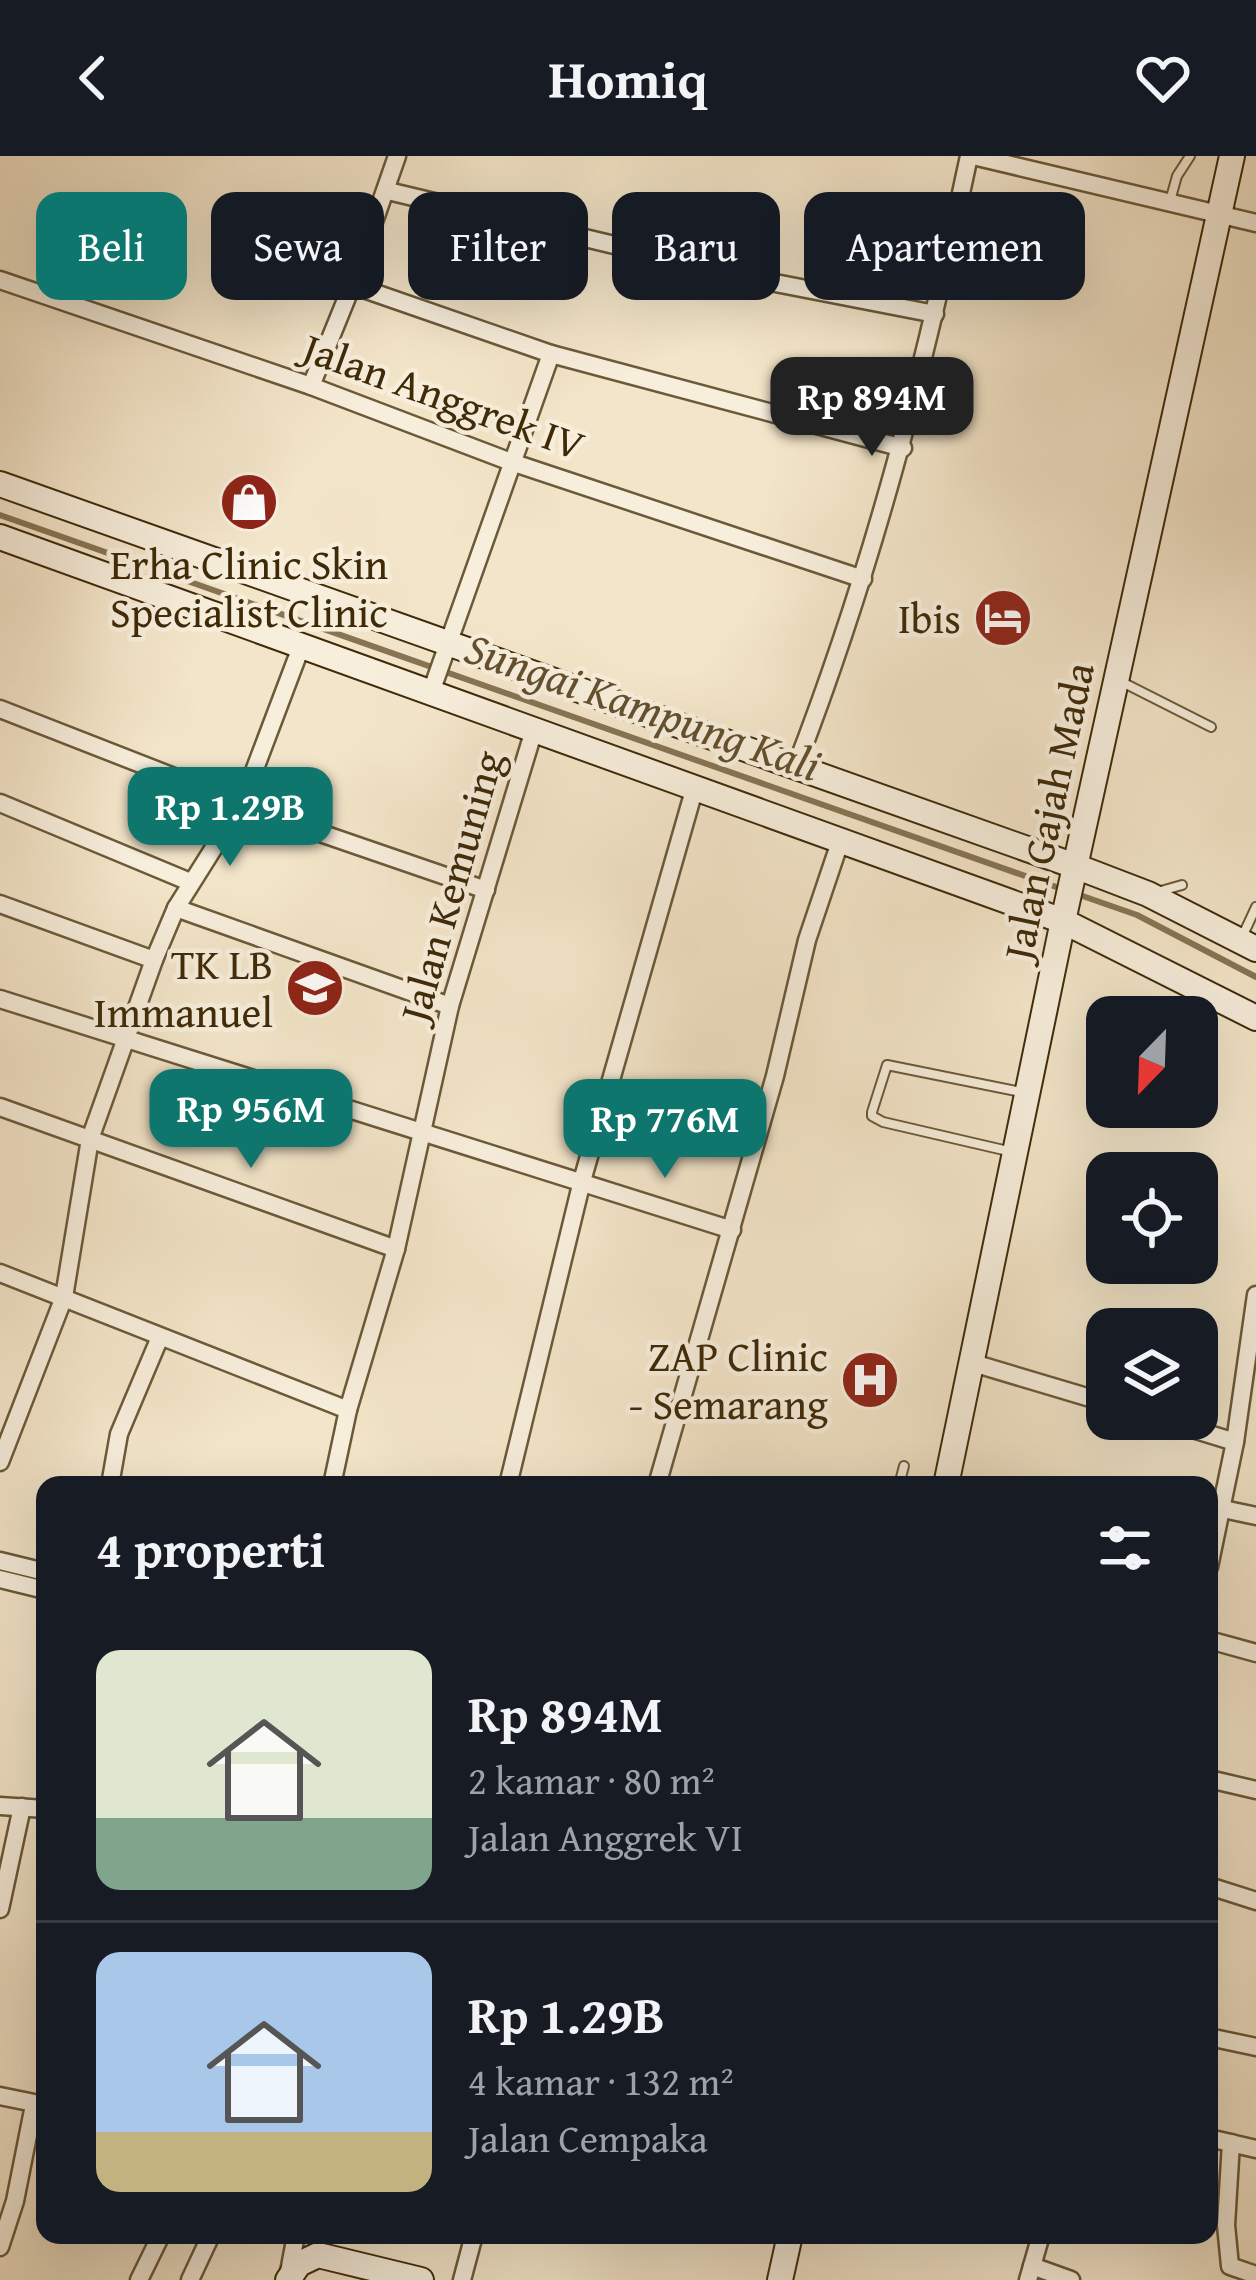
<!DOCTYPE html>
<html lang="id">
<head>
<meta charset="utf-8">
<style>
	body { margin:0; font-family:"Gentium Book Plus",serif; background:#242831; color:#f1f3f6; height:100vh; display:flex; flex-direction:column; font-size:45px; white-space:nowrap }
	* { box-sizing:border-box; margin:0 }
	p { font-size:39px; color:#9ea1a6 }
	.icon { flex:none; width:66px; height:66px; fill:none; stroke:currentColor; stroke-width:2; stroke-linecap:round; stroke-linejoin:round }
	.map { position:relative; flex:1; overflow:hidden }
	.drawer { position:absolute; left:36px; top:1320px; width:1182px; height:768px; display:flex; flex-direction:column; background:#171b24; border-radius:24px; box-shadow:0 12px 48px #0002 }
	.drawer>* { flex:none }
	.top-card { position:absolute; left:36px; top:36px; width:1185px; height:108px; display:flex; gap:24px }
	.needle { width:78px; rotate:203deg }
	.fabs { position:absolute; left:1086px; top:840px; display:grid; gap:24px }
	.fabs a { display:grid; place-items:center; width:132px; height:132px; border-radius:24px; background:#171b24; box-shadow:0 12px 48px #0002; font-size:60px }
	.price { position:absolute; translate:-50% -102px; padding:0 27px; border-radius:24px; background:#0f766e; color:#fff; font-size:39px; line-height:78px; filter:drop-shadow(0 3px 6px #0008) }
	.price::after { content:''; position:absolute; left:50%; top:72px; width:36px; height:27px; margin-left:-18px; background:inherit; clip-path:polygon(0 0,100% 0,50% 100%) }
	.price.selected { background:#222; color:#fff }
	ul { padding:0; list-style:none }
	li { display:flex; align-items:center; gap:36px; height:300px; padding:0 60px }
	li+li { border-top:3px solid #363941 }
	li span { display:grid; place-items:center; flex:none; width:336px; height:240px; border-radius:24px; color:#555 }
	li>.icon { margin-inline-start:auto }
	span .icon { width:144px; height:144px; fill:#fffc; stroke-width:1 }
	li b { font-size:51px }
	h2 { display:flex; justify-content:space-between; align-items:center; height:144px; padding:0 60px; font-size:51px }
	.pill { padding:0 42px; border-radius:24px; background:#171b24; box-shadow:0 12px 48px #0002; font-size:42px; line-height:108px }
	.pill.selected { background:#0f766e; color:#fff }
	header { display:flex; justify-content:space-between; align-items:center; height:156px; padding:0 60px; background:#171b24; font-size:54px; font-weight:700 }
	.map>svg:first-child { display:block }
</style>
</head>
<body>
<header><svg class="icon" aria-label="back" viewBox="0 0 24 24"><path d="M15 5l-7 7 7 7"/></svg>Homiq<svg class="icon" aria-label="heart" viewBox="0 0 24 24"><path d="M12 20l-8-8c-3-5 5-10 8-4 3-6 11-1 8 4z"/></svg></header>
<div class="map">
<svg width="1256" height="2124" viewBox="0 0 1256 2124">
	<rect width="100%" height="100%" fill="#f3e5c9"/>
	<filter id="stains"><feTurbulence type="fractalNoise" baseFrequency=".00167" numOctaves="4"/><feColorMatrix values="0 0 0 0 .2 0 0 0 0 .09 0 0 0 0 .02 0 0 0 .5 -.17"/></filter>
	<radialGradient id="worn" r=".72"><stop offset=".6" stop-color="#630" stop-opacity="0"/><stop offset="1" stop-color="#630" stop-opacity=".3"/></radialGradient>
	<g fill="none" stroke-linecap="round" stroke-linejoin="round">
		<g stroke="#867454" stroke-width="6">
			<polyline points="0,359 1062,733"/>
			<polyline points="1074,737 1137,759 1256,821"/>
		</g>
		<g stroke="#6c5938" stroke-width="12">
			<g id="lane">
				<polyline points="1170,45 1177,20 1190,0"/>
				<polyline points="1118,524 1211,571"/>
				<polyline points="1161,735 1182,729"/>
				<polyline points="1243,779 1256,751"/>
				<polyline points="1008,995 883,966 872,960 872,956 887,909 1021,936"/>
				<polyline points="899,1329 904,1310"/>
			</g>
		</g>
		<g stroke="#6c5938" stroke-width="21">
			<g id="street">
				<polyline points="973,0 1256,67"/>
				<polyline points="388,35 765,125 935,158"/>
				<polyline points="0,124 311,230 511,306 863,423"/>
				<polyline points="352,129 551,198 903,292"/>
				<polyline points="311,230 352,129 397,0"/>
				<polyline points="431,536 551,198"/>
				<polyline points="0,553 297,669 486,734"/>
				<path d="M 795,613 C 874,409 924,213 969,0"/>
				<polyline points="0,647 190,726"/>
				<polyline points="0,748 154,804"/>
				<polyline points="176,752 450,850"/>
				<polyline points="0,843 732,1074"/>
				<polyline points="0,951 396,1093"/>
				<polyline points="0,1117 348,1254"/>
				<polyline points="973,1207 1107,1247"/>
				<polyline points="1160,1263 1235,1286"/>
				<polyline points="0,1306 64,1141 90,983 154,804 176,752 242,647 301,491"/>
				<polyline points="110,1329 119,1278 160,1181"/>
				<polyline points="332,1329 348,1254 396,1093 450,850 534,574"/>
				<polyline points="508,1329 582,1025 695,631"/>
				<polyline points="657,1329 775,920 807,784 841,683"/>
				<polyline points="1223,1353 1256,1360"/>
				<polyline points="0,1405 45,1416"/>
				<polyline points="1209,1411 1235,1286 1256,1139"/>
				<polyline points="0,1423 45,1434"/>
				<polyline points="1209,1484 1256,1497"/>
				<polyline points="1209,1623 1256,1634"/>
				<polyline points="0,1650 45,1653"/>
				<polyline points="1209,1730 1256,1745"/>
				<polyline points="0,1753 22,1651"/>
				<polyline points="1209,1881 1256,1891"/>
				<polyline points="0,1940 44,1949"/>
				<polyline points="1209,1982 1256,1993"/>
				<polyline points="1231,1987 1226,2069 1230,2110 1256,2119"/>
				<polyline points="0,2091 15,2045 34,1949"/>
				<polyline points="1032,2110 1071,2124"/>
				<polyline points="289,2116 296,2079"/>
				<polyline points="139,2124 161,2079"/>
				<polyline points="190,2124 211,2079"/>
				<polyline points="462,2124 474,2079"/>
				<polyline points="1028,2124 1041,2079"/>
			</g>
		</g>
		<g stroke="#3f2a08" stroke-width="28">
			<g id="secondary">
				<polyline points="0,328 1075,710 1148,738 1256,793"/>
				<polyline points="0,381 1063,765 1256,862"/>
				<polyline points="946,1329 1063,765 1232,0"/>
				<polyline points="288,2124 299,2108 318,2099 421,2124"/>
				<polyline points="780,2124 790,2079"/>
			</g>
		</g>
		<use href="#lane" stroke="#f7eedc" stroke-width="8"/>
		<use href="#street" stroke="#f7eedc" stroke-width="16"/>
		<use href="#secondary" stroke="#f7eedc" stroke-width="24"/>
	</g>
	<defs>
		<g id="shop-disc" transform="scale(3)"><circle r="9.5" fill="#8f2418" stroke="#f7eedc"/><path d="M-5-2.5h2.3a2.7 3.5 0 0 1 5.4 0H5L5.5 6h-11ZM-1.5-2.5h3a1.5 2.3 0 0 0-3 0Z" fill="#fff"/></g>
		<g id="hotel-disc" transform="scale(3)"><circle r="9.5" fill="#8f2418" stroke="#f7eedc"/><path d="M-6-4.5h1.5V1H6V5H4.5V3h-9V5H-6ZM-4 0a1.8 1.8 0 1 1 3.6 0ZM.5 0V-2.5h3Q6-2.5 6 0Z" fill="#fff"/></g>
		<g id="school-disc" transform="scale(3)"><circle r="9.5" fill="#8f2418" stroke="#f7eedc"/><path d="M0-5L7-2L0 1L-7-2ZM-4 1L0 2.5L4 1V4Q0 6-4 4Z" fill="#fff"/></g>
		<g id="hospital-disc" transform="scale(3)"><circle r="9.5" fill="#8f2418" stroke="#f7eedc"/><path d="M-5-5h3v3.5h4V-5h3V5h-3V1.5h-4V5h-3Z" fill="#fff"/></g>
	</defs>
	<g fill-rule="evenodd">
		<use href="#shop-disc" x="249" y="346"/>
		<use href="#hotel-disc" x="1003" y="462"/>
		<use href="#school-disc" x="315" y="832"/>
		<use href="#hospital-disc" x="870" y="1224"/>
	</g>
	<g text-anchor="middle" stroke-width="9" stroke-linejoin="round" paint-order="stroke">
		<g font-size="42" fill="#3f2a08" stroke="#f7eedc">
			<text transform="translate(444 240) rotate(20)" y="15">Jalan Anggrek IV</text>
			<text transform="translate(1048 655) rotate(-78)" y="15">Jalan Gajah Mada</text>
			<text transform="translate(451 730) rotate(-74)" y="15">Jalan Kemuning</text>
		</g>
		<g font-size="42" fill="#3f2a08" stroke="#f7eedc" text-anchor="end">
			<text x="249" y="423" text-anchor="middle">Erha Clinic Skin<tspan x="249" dy="48">Specialist Clinic</tspan></text>
			<text x="961" y="477">Ibis</text>
			<text x="273" y="823">TK LB<tspan x="273" dy="48">Immanuel</tspan></text>
			<text x="828" y="1215">ZAP Clinic<tspan x="828" dy="48">- Semarang</tspan></text>
		</g>
		<g font-size="45" font-style="italic" fill="#634f2e" stroke="#f7eedc">
			<text transform="translate(643 550) rotate(19)" y="16">Sungai Kampung Kali</text>
		</g>
	</g>
	<rect width="100%" height="100%" filter="url(#stains)"/>
	<rect width="100%" height="100%" fill="url(#worn)"/>
</svg>
<div class="fabs">
<a><svg class="needle" viewBox="-14 -14 28 28"><path d="M0-13l5 13h-10z" fill="#e53935"/><path d="M0 13l5-13h-10z" fill="#9ea1a6"/></svg></a>
<a><svg class="icon" aria-label="locate" viewBox="0 0 24 24"><circle cx="12" cy="12" r="6"/><path d="M12 2v4M12 18v4M2 12h4M18 12h4"/></svg></a>
<a><svg class="icon" aria-label="layers" viewBox="0 0 24 24"><path d="M12 4l9 5-9 5-9-5zM3 14l9 5 9-5"/></svg></a>
</div>
<b class="price selected" style="left:872px;top:303px">Rp 894M</b>
<b class="price" style="left:230px;top:713px">Rp 1.29B</b>
<b class="price" style="left:251px;top:1015px">Rp 956M</b>
<b class="price" style="left:665px;top:1025px">Rp 776M</b>
<div class="top-card">
<a class="pill selected">Beli</a>
<a class="pill">Sewa</a>
<a class="pill">Filter</a>
<a class="pill">Baru</a>
<a class="pill">Apartemen</a>
</div>
<section class="drawer">
<h2>4 properti<svg class="icon" aria-label="filters" viewBox="0 0 24 24"><path d="M4 7h16M4 17h16"/><circle cx="9" cy="7" r="2"/><circle cx="15" cy="17" r="2"/></svg></h2>
<ul>
<li><span style="background:linear-gradient(#dfe7d0 70%,#7fa58c 0)"><svg class="icon" aria-label="home" viewBox="0 0 24 24"><path d="M3 11l9-7 9 7M6 9v11h12V9"/></svg></span><div><b>Rp 894M</b><p>2 kamar · 80 m²</p><p>Jalan Anggrek VI</p></div></li>
<li><span style="background:linear-gradient(#a9c7e8 75%,#c2b280 0)"><svg class="icon" aria-label="home" viewBox="0 0 24 24"><path d="M3 11l9-7 9 7M6 9v11h12V9"/></svg></span><div><b>Rp 1.29B</b><p>4 kamar · 132 m²</p><p>Jalan Cempaka</p></div></li>
</ul>
</section>
</div>
</body>
</html>
